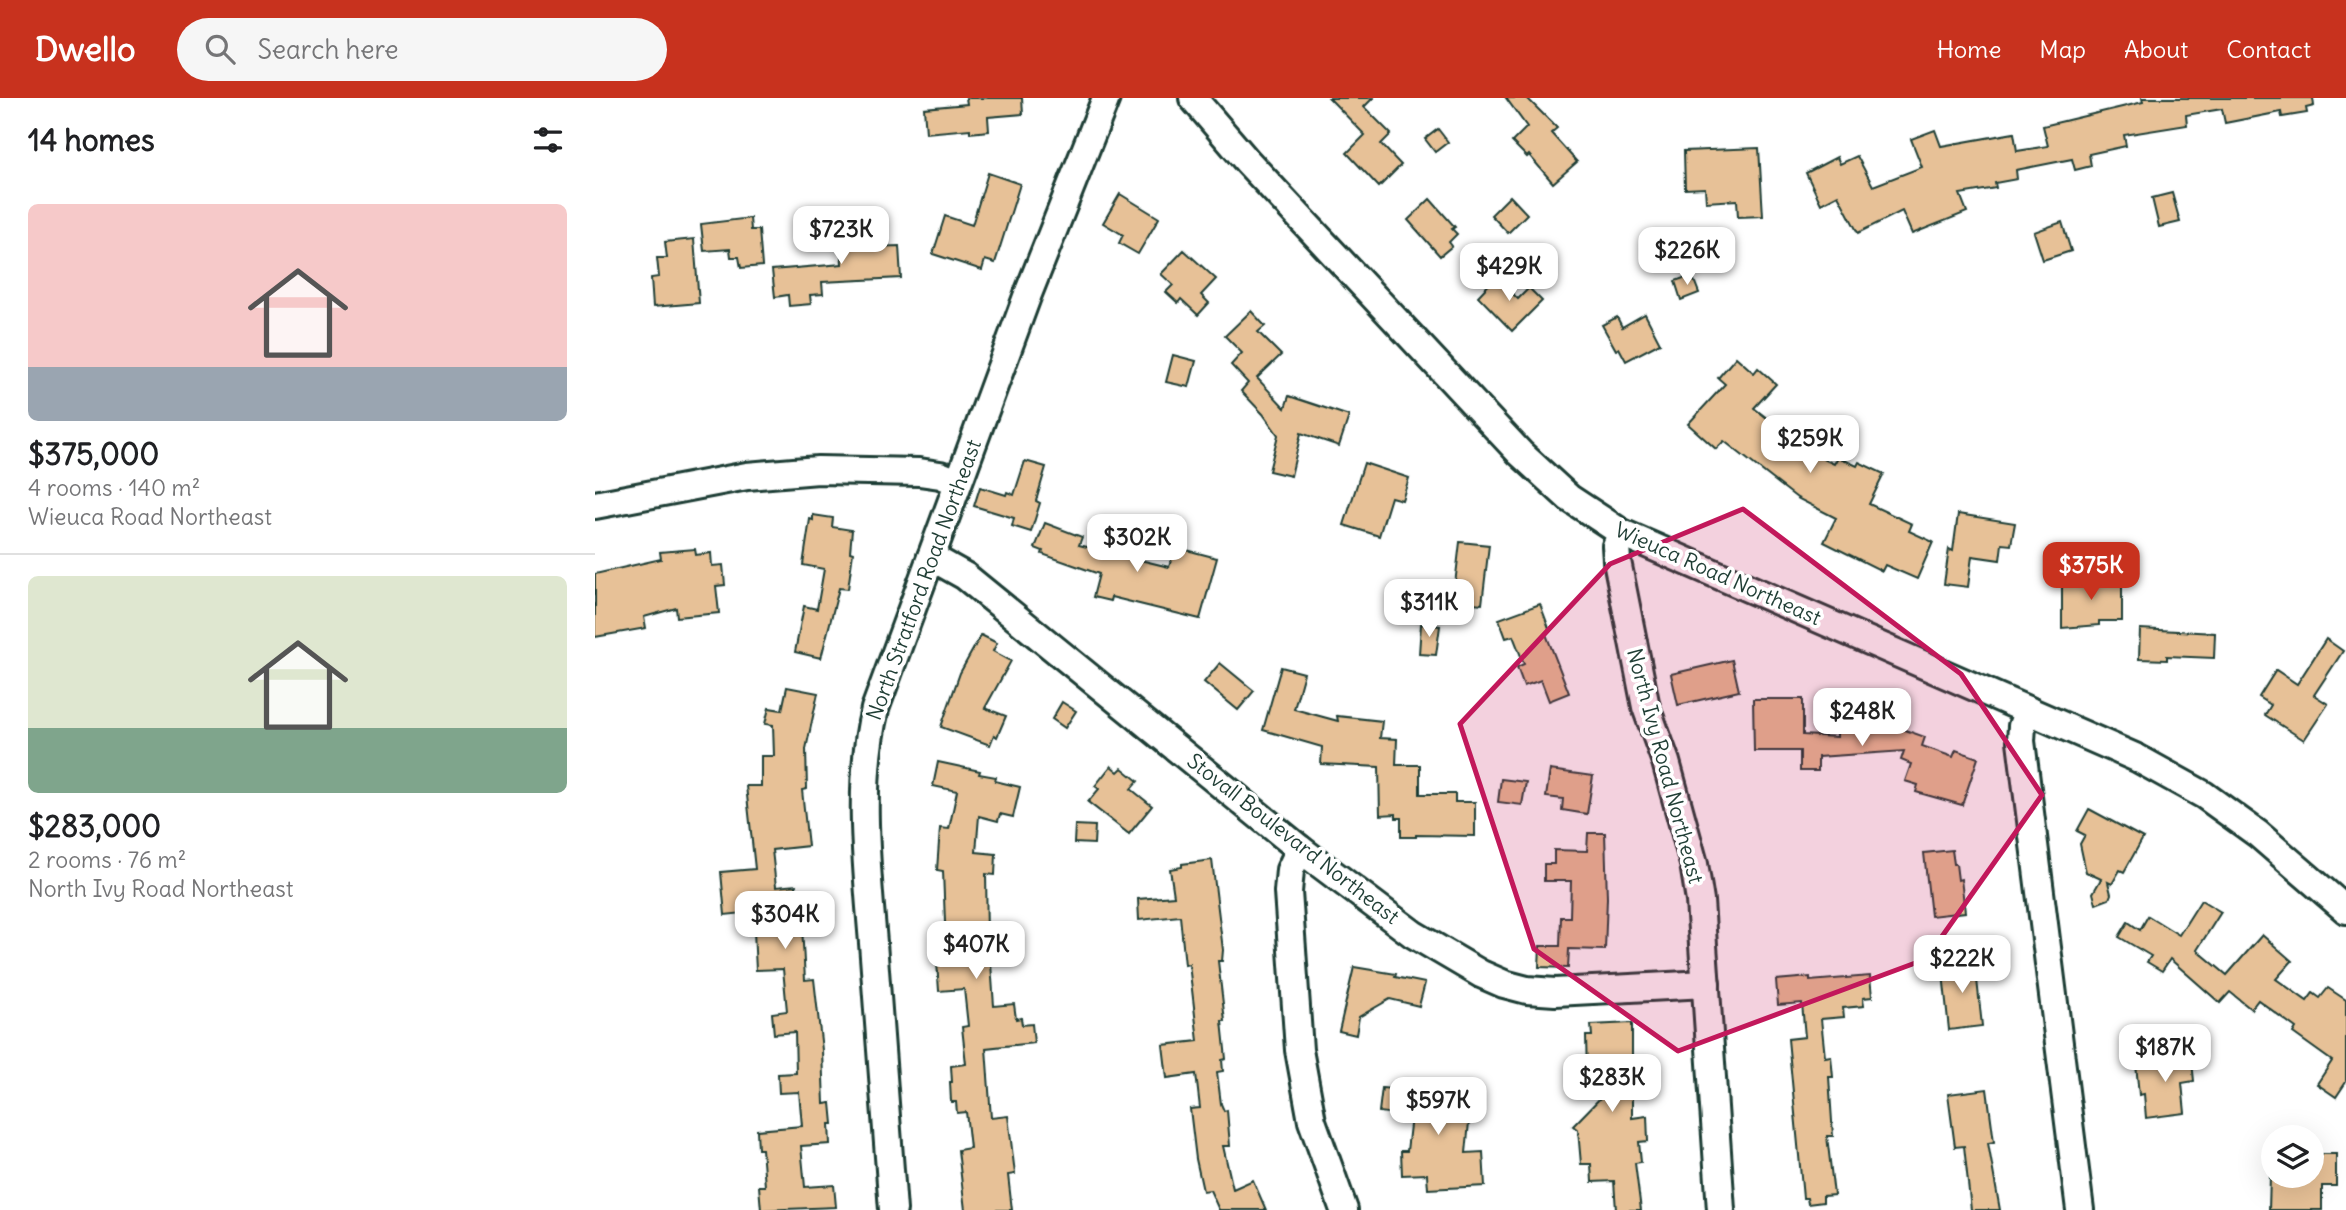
<!DOCTYPE html>
<html lang="en">
<head>
<meta charset="utf-8">
<style>
	body { margin:0; font-family:Delius,sans-serif; background:#f6f6f6; color:#202124; height:100vh; display:flex; flex-direction:column; font-size:26px; white-space:nowrap }
	* { box-sizing:border-box; margin:0 }
	p { font-size:23px; color:#757577 }
	.icon { flex:none; width:38px; height:38px; fill:none; stroke:currentColor; stroke-width:2; stroke-linecap:round; stroke-linejoin:round }
	.map { position:relative; flex:1; overflow:hidden }
	.drawer { display:flex; flex-direction:column; background:#fff; width:595px }
	.drawer>* { flex:none }
	.buttons { position:absolute; left:1666px; top:1027px; display:grid; gap:14px }
	.buttons a { display:grid; place-items:center; width:63px; height:63px; border-radius:50%; background:#fff; box-shadow:0 7px 28px #0002; font-size:35px }
	.price { position:absolute; translate:-50% -60px; padding:0 16px; border-radius:14px; background:#fff; color:#222; font-size:23px; line-height:46px; filter:drop-shadow(0 2px 4px #0008) }
	.price::after { content:''; position:absolute; left:50%; top:42px; width:21px; height:16px; margin-left:-10px; background:inherit; clip-path:polygon(0 0,100% 0,50% 100%) }
	.price.current { background:#c8321e; color:#fff }
	ul { padding:0; list-style:none }
	li { display:grid; align-content:center; gap:14px; height:371px; padding:0 28px }
	li+li { border-top:2px solid #e0e0e0 }
	li span { display:grid; place-items:center; height:217px; border-radius:10px; color:#555 }
	li>.icon { margin-inline-start:auto }
	span .icon { width:126px; height:126px; fill:#fffc; stroke-width:1 }
	li b { font-size:30px }
	h2 { display:flex; justify-content:space-between; align-items:center; height:84px; padding:0 28px; font-size:30px }
	header { display:flex; align-items:center; gap:42px; box-sizing:border-box; height:98px; padding:0 35px; background:#c8321e; color:#fff }
	header strong { font-size:33px }
	nav { display:flex; gap:38px; margin-inline-start:auto; font-size:24px }
	.search { width:490px; height:63px; background:#f6f6f6; display:flex; align-items:center; gap:18px; box-sizing:border-box; padding:0 24px; border-radius:38px; color:#757577; font-size:26px }
	main { display:flex; flex:1; min-height:0 }
	.map>svg:first-child { display:block }
</style>
</head>
<body>
<header>
<strong>Dwello</strong>
<div class="search"><svg class="icon" aria-label="search" viewBox="0 0 24 24"><circle cx="10" cy="10" r="6"/><path d="M15 15l6 6"/></svg>Search here</div>
<nav><a>Home</a><a>Map</a><a>About</a><a>Contact</a></nav>
</header>
<main>
<section class="drawer">
<h2>14 homes<svg class="icon" aria-label="filters" viewBox="0 0 24 24"><path d="M4 7h16M4 17h16"/><circle cx="9" cy="7" r="2"/><circle cx="15" cy="17" r="2"/></svg></h2>
<ul>
<li><span style="background:linear-gradient(#f6c9c9 75%,#9aa5b1 0)"><svg class="icon" aria-label="home" viewBox="0 0 24 24"><path d="M3 11l9-7 9 7M6 9v11h12V9"/></svg></span><div><b>$375,000</b><p>4 rooms · 140 m²</p><p>Wieuca Road Northeast</p></div></li>
<li><span style="background:linear-gradient(#dfe7d0 70%,#7fa58c 0)"><svg class="icon" aria-label="home" viewBox="0 0 24 24"><path d="M3 11l9-7 9 7M6 9v11h12V9"/></svg></span><div><b>$283,000</b><p>2 rooms · 76 m²</p><p>North Ivy Road Northeast</p></div></li>
</ul>
</section>
<div class="map">
<svg width="1751" height="1112" viewBox="0 0 1751 1112">
	<rect width="100%" height="100%" fill="#fff"/>
	<filter id="ink" filterUnits="userSpaceOnUse"><feTurbulence type="fractalNoise" baseFrequency=".0143" numOctaves="2"/><feDisplacementMap in="SourceGraphic" scale="14" xChannelSelector="R" yChannelSelector="G"/><feConvolveMatrix kernelMatrix="1 2 1 2 8 2 1 2 1" color-interpolation-filters="sRGB"/></filter>
	<g filter="url(#ink)">
		<g fill="#e7c197" stroke="#1f3d34" stroke-width="2">
			<polygon points="371,0 427,0 428,16 393,19 394,33 375,35 375,31 331,35 329,10 372,6"/>
			<polygon points="734,0 778,0 769,9 796,36 786,46 806,67 784,89 752,55 770,37"/>
			<polygon points="911,0 932,0 962,30 956,35 982,64 958,85 934,57 932,59 917,44 932,29"/>
			<polygon points="1547,0 1718,0 1719,8 1711,10 1712,15 1687,19 1686,14 1630,25 1627,11 1591,17 1592,27 1529,37 1531,48 1494,56 1496,68 1480,72 1477,61 1421,72 1422,81 1400,85 1401,90 1365,96 1372,114 1317,136 1307,113 1263,135 1243,97 1226,106 1211,75 1242,59 1245,66 1262,58 1278,88 1327,69 1316,41 1340,32 1346,48 1419,35 1422,53 1453,48 1448,28 1548,4"/>
			<polygon points="843,31 853,44 840,54 830,41"/>
			<polygon points="1164,50 1168,118 1143,119 1142,102 1111,104 1110,90 1090,91 1089,53"/>
			<polygon points="393,75 425,86 400,165 390,162 387,172 338,156 350,118 377,127"/>
			<polygon points="1577,95 1585,124 1564,129 1557,100"/>
			<polygon points="525,96 564,120 543,156 524,145 528,137 508,125"/>
			<polygon points="915,98 932,116 913,135 896,117"/>
			<polygon points="835,101 860,129 857,131 862,136 854,144 857,148 845,158 813,122"/>
			<polygon points="155,120 156,132 164,132 167,168 146,170 144,159 136,159 135,151 109,153 106,126"/>
			<polygon points="275,124 276,149 304,148 306,180 227,184 228,196 215,197 216,206 194,208 193,197 180,199 177,172 247,166 245,125"/>
			<polygon points="1467,124 1476,153 1448,162 1439,134"/>
			<polygon points="99,141 104,205 58,209 56,180 64,179 62,160 72,160 70,144"/>
			<polygon points="589,152 621,181 606,197 614,205 603,217 586,201 583,205 571,194 578,187 566,176"/>
			<polygon points="1097,177 1104,195 1086,202 1080,183"/>
			<polygon points="901,179 923,201 934,190 947,203 917,233 883,198"/>
			<polygon points="656,213 670,228 663,234 686,257 662,280 690,310 694,298 754,318 744,348 706,335 696,378 674,373 683,337 668,316 646,293 653,285 636,267 647,255 630,238"/>
			<polygon points="1050,216 1065,245 1031,263 1024,250 1021,252 1007,227 1022,219 1027,229"/>
			<polygon points="578,257 601,263 594,289 571,284"/>
			<polygon points="1141,259 1159,275 1163,270 1181,286 1159,310 1218,356 1239,366 1243,359 1262,368 1264,364 1289,376 1274,406 1317,426 1314,433 1338,444 1322,481 1290,467 1287,473 1229,444 1241,420 1202,400 1129,343 1121,351 1093,326 1130,286 1123,280"/>
			<polygon points="430,363 451,369 441,403 445,405 436,434 417,428 419,420 379,408 385,389 411,397 412,394 419,397"/>
			<polygon points="769,365 814,380 807,402 796,399 784,438 749,427"/>
			<polygon points="1363,416 1420,425 1416,447 1407,446 1405,462 1377,458 1373,489 1349,486 1354,451 1358,453"/>
			<polygon points="218,417 238,420 237,429 257,432 255,454 258,455 253,491 244,490 226,560 200,554 209,508 222,511 229,471 208,467 215,421 218,422"/>
			<polygon points="450,425 487,439 484,447 574,469 580,449 622,460 605,521 516,499 515,503 498,499 504,476 447,456 448,453 440,450"/>
			<polygon points="865,444 894,447 887,506 858,503"/>
			<polygon points="100,451 101,457 116,455 117,468 128,467 130,487 121,488 124,515 82,519 81,510 49,519 51,530 0,539 0,476 66,461 65,454"/>
			<polygon points="1467,482 1527,482 1527,523 1504,523 1504,527 1467,530"/>
			<polygon points="945,506 955,533 951,536 974,595 954,603 946,582 929,588 922,569 929,566 918,538 911,540 904,521"/>
			<polygon points="826,526 845,528 841,557 824,556"/>
			<polygon points="1545,531 1620,535 1619,560 1572,558 1572,562 1544,561"/>
			<polygon points="386,537 402,545 398,553 416,563 390,610 411,618 402,639 399,637 395,647 346,629 365,575"/>
			<polygon points="1731,541 1748,553 1719,597 1733,606 1709,642 1670,617 1676,607 1664,599 1681,572 1702,586"/>
			<polygon points="1137,562 1144,593 1083,607 1076,576"/>
			<polygon points="625,565 659,593 643,612 609,584"/>
			<polygon points="686,569 709,575 699,611 743,623 742,618 787,623 785,640 802,641 801,667 825,667 825,696 860,696 860,704 880,704 880,738 821,737 821,739 806,739 806,720 801,720 801,716 785,717 784,669 726,666 727,649 668,632"/>
			<polygon points="192,589 223,595 211,651 212,691 207,692 213,748 177,752 181,789 201,787 204,828 207,828 210,882 219,881 227,952 229,1006 236,1005 238,1026 234,1026 235,1046 206,1048 210,1089 239,1087 241,1109 166,1112 164,1088 170,1088 167,1051 163,1051 162,1032 207,1028 204,994 184,995 183,976 201,975 200,934 179,936 177,915 192,913 188,871 161,872 158,814 130,817 126,774 160,771 151,688 166,688 166,658 179,658 178,627 170,626 174,610 187,612"/>
			<polygon points="1158,601 1208,601 1208,637 1242,639 1242,631 1299,628 1330,639 1327,648 1358,659 1361,652 1383,660 1367,707 1321,694 1323,687 1310,683 1316,666 1306,662 1309,653 1223,659 1223,673 1205,673 1205,653 1159,653"/>
			<polygon points="467,604 481,613 470,630 457,621"/>
			<polygon points="343,664 385,673 384,676 401,679 400,683 425,689 418,719 405,716 403,723 384,718 381,754 401,756 400,777 391,776 392,837 394,837 399,908 419,906 421,921 426,920 427,927 437,926 439,945 391,950 396,1020 413,1018 420,1076 413,1077 417,1112 370,1112 363,1052 375,1050 371,1014 362,1015 361,1004 356,1004 355,984 357,984 356,968 371,966 367,929 373,928 369,891 344,893 341,850 351,850 348,773 342,772 345,730 354,731 362,693 338,688"/>
			<polygon points="516,668 523,674 527,670 543,683 536,691 557,708 534,736 493,704 504,691 500,688"/>
			<polygon points="955,672 998,678 992,716 967,712 968,701 951,699"/>
			<polygon points="906,681 931,684 927,707 903,704"/>
			<polygon points="1494,711 1548,740 1529,774 1525,772 1517,786 1513,784 1516,796 1514,801 1501,806 1498,795 1506,781 1491,774 1485,746 1490,737 1482,733"/>
			<polygon points="480,727 500,728 499,746 479,745"/>
			<polygon points="993,735 1010,735 1012,800 1010,852 974,851 973,870 944,869 945,848 965,848 966,819 975,819 976,783 949,783 949,766 959,766 959,752 992,753"/>
			<polygon points="1357,752 1359,766 1361,766 1363,782 1366,781 1370,814 1336,818 1329,755"/>
			<polygon points="617,762 628,852 627,863 623,863 630,923 627,923 631,961 627,962 628,973 622,974 626,1006 629,1013 632,1012 635,1048 628,1048 638,1091 658,1082 671,1112 624,1112 615,1092 608,1093 601,1061 595,1011 605,1010 601,976 572,980 568,947 603,943 594,866 590,867 585,818 544,822 543,801 579,798 575,771 587,769 587,766"/>
			<polygon points="1606,802 1626,814 1602,852 1632,877 1667,837 1697,863 1681,881 1712,903 1718,895 1725,900 1733,890 1751,902 1751,984 1741,999 1722,986 1737,963 1698,935 1701,930 1663,902 1656,911 1635,894 1625,905 1575,861 1567,873 1552,864 1556,858 1524,839 1533,824 1545,832 1553,818 1584,837"/>
			<polygon points="1380,863 1387,928 1354,932 1347,866"/>
			<polygon points="759,869 801,876 800,879 830,885 824,908 795,901 764,919 761,937 744,933"/>
			<polygon points="1275,878 1277,899 1268,900 1269,908 1248,910 1249,919 1226,921 1230,959 1236,958 1238,979 1234,979 1238,1038 1232,1038 1239,1097 1228,1098 1228,1104 1213,1106 1212,1100 1208,1100 1193,941 1210,939 1207,905 1183,907 1181,882 1215,879 1215,883"/>
			<polygon points="1037,925 1037,1020 1052,1018 1053,1043 1044,1044 1046,1064 1040,1065 1046,1112 1021,1112 1019,1083 997,1084 996,1066 986,1066 983,1032 978,1028 1013,992 985,993 984,976 992,975 991,938 997,938 996,927"/>
			<polygon points="1596,954 1599,983 1587,985 1590,1015 1551,1020 1549,996 1544,997 1541,966 1565,963 1564,958"/>
			<polygon points="787,990 888,1000 887,1016 875,1014 871,1055 888,1054 890,1088 833,1091 832,1076 807,1077 806,1053 812,1053 816,1018 784,1014"/>
			<polygon points="1392,991 1399,1044 1393,1045 1405,1112 1376,1112 1369,1048 1360,1049 1353,996"/>
			<polygon points="1717,1056 1741,1056 1741,1088 1727,1088 1727,1112 1674,1112 1675,1078 1717,1078"/>
		</g>
		<g fill="none" stroke-linecap="round" stroke-linejoin="round">
			<g stroke="#1f3d34" stroke-width="32">
				<g id="minor">
					<polyline points="598,0 652,63 925,355 974,400 1027,435 1542,660 1609,697 1663,736 1751,812"/>
					<polyline points="0,407 152,378 223,372 324,374 345,377 363,384"/>
					<polyline points="1027,435 1021,448 1022,463 1051,609 1071,664 1099,766 1105,803 1126,1112"/>
					<polyline points="336,459 370,478 705,751 818,836 886,876 909,886 932,892 960,894 1111,886"/>
					<polyline points="1433,612 1427,628 1426,643 1485,1112"/>
					<polyline points="705,751 695,772 693,794 704,952 717,1023 749,1112"/>
					<path d="M 298,1112 C 291,1023 284,934 278,845 C 272,771 262,683 280,611 L 433,196 L 511,0"/>
				</g>
			</g>
			<use href="#minor" stroke="#fff" stroke-width="26"/>
		</g>
	</g>
	<path fill="#c2185b" fill-opacity="0.2" stroke="#c2185b" stroke-width="5" stroke-linejoin="round" d="M 1148,411 L 1366,576 L 1447,697 L 1331,861 L 1083,953 L 939,851 L 865,626 L 1015,466 Z"/>
	<g text-anchor="middle" stroke-width="7" stroke-linejoin="round" paint-order="stroke">
		<g font-size="21" fill="#1f3d34" stroke="#fff">
			<text transform="translate(1123 476) rotate(24)" y="7">Wieuca Road Northeast</text>
			<text transform="translate(329 482) rotate(-70)" y="7">North Stratford Road Northeast</text>
			<text transform="translate(1070 668) rotate(75)" y="7">North Ivy Road Northeast</text>
			<text transform="translate(698 741) rotate(38)" y="7">Stovall Boulevard Northeast</text>
		</g>
	</g>
</svg>
<div class="buttons">
<a><svg class="icon" aria-label="layers" viewBox="0 0 24 24"><path d="M12 4l9 5-9 5-9-5zM3 14l9 5 9-5"/></svg></a>
</div>
<b class="price" style="left:246px;top:168px">$723K</b>
<b class="price" style="left:1092px;top:189px">$226K</b>
<b class="price" style="left:914px;top:205px">$429K</b>
<b class="price" style="left:1215px;top:377px">$259K</b>
<b class="price" style="left:542px;top:476px">$302K</b>
<b class="price current" style="left:1496px;top:504px">$375K</b>
<b class="price" style="left:834px;top:541px">$311K</b>
<b class="price" style="left:1267px;top:650px">$248K</b>
<b class="price" style="left:190px;top:853px">$304K</b>
<b class="price" style="left:381px;top:883px">$407K</b>
<b class="price" style="left:1367px;top:897px">$222K</b>
<b class="price" style="left:1570px;top:986px">$187K</b>
<b class="price" style="left:1017px;top:1016px">$283K</b>
<b class="price" style="left:843px;top:1039px">$597K</b>
</div>
</main>
</body>
</html>
